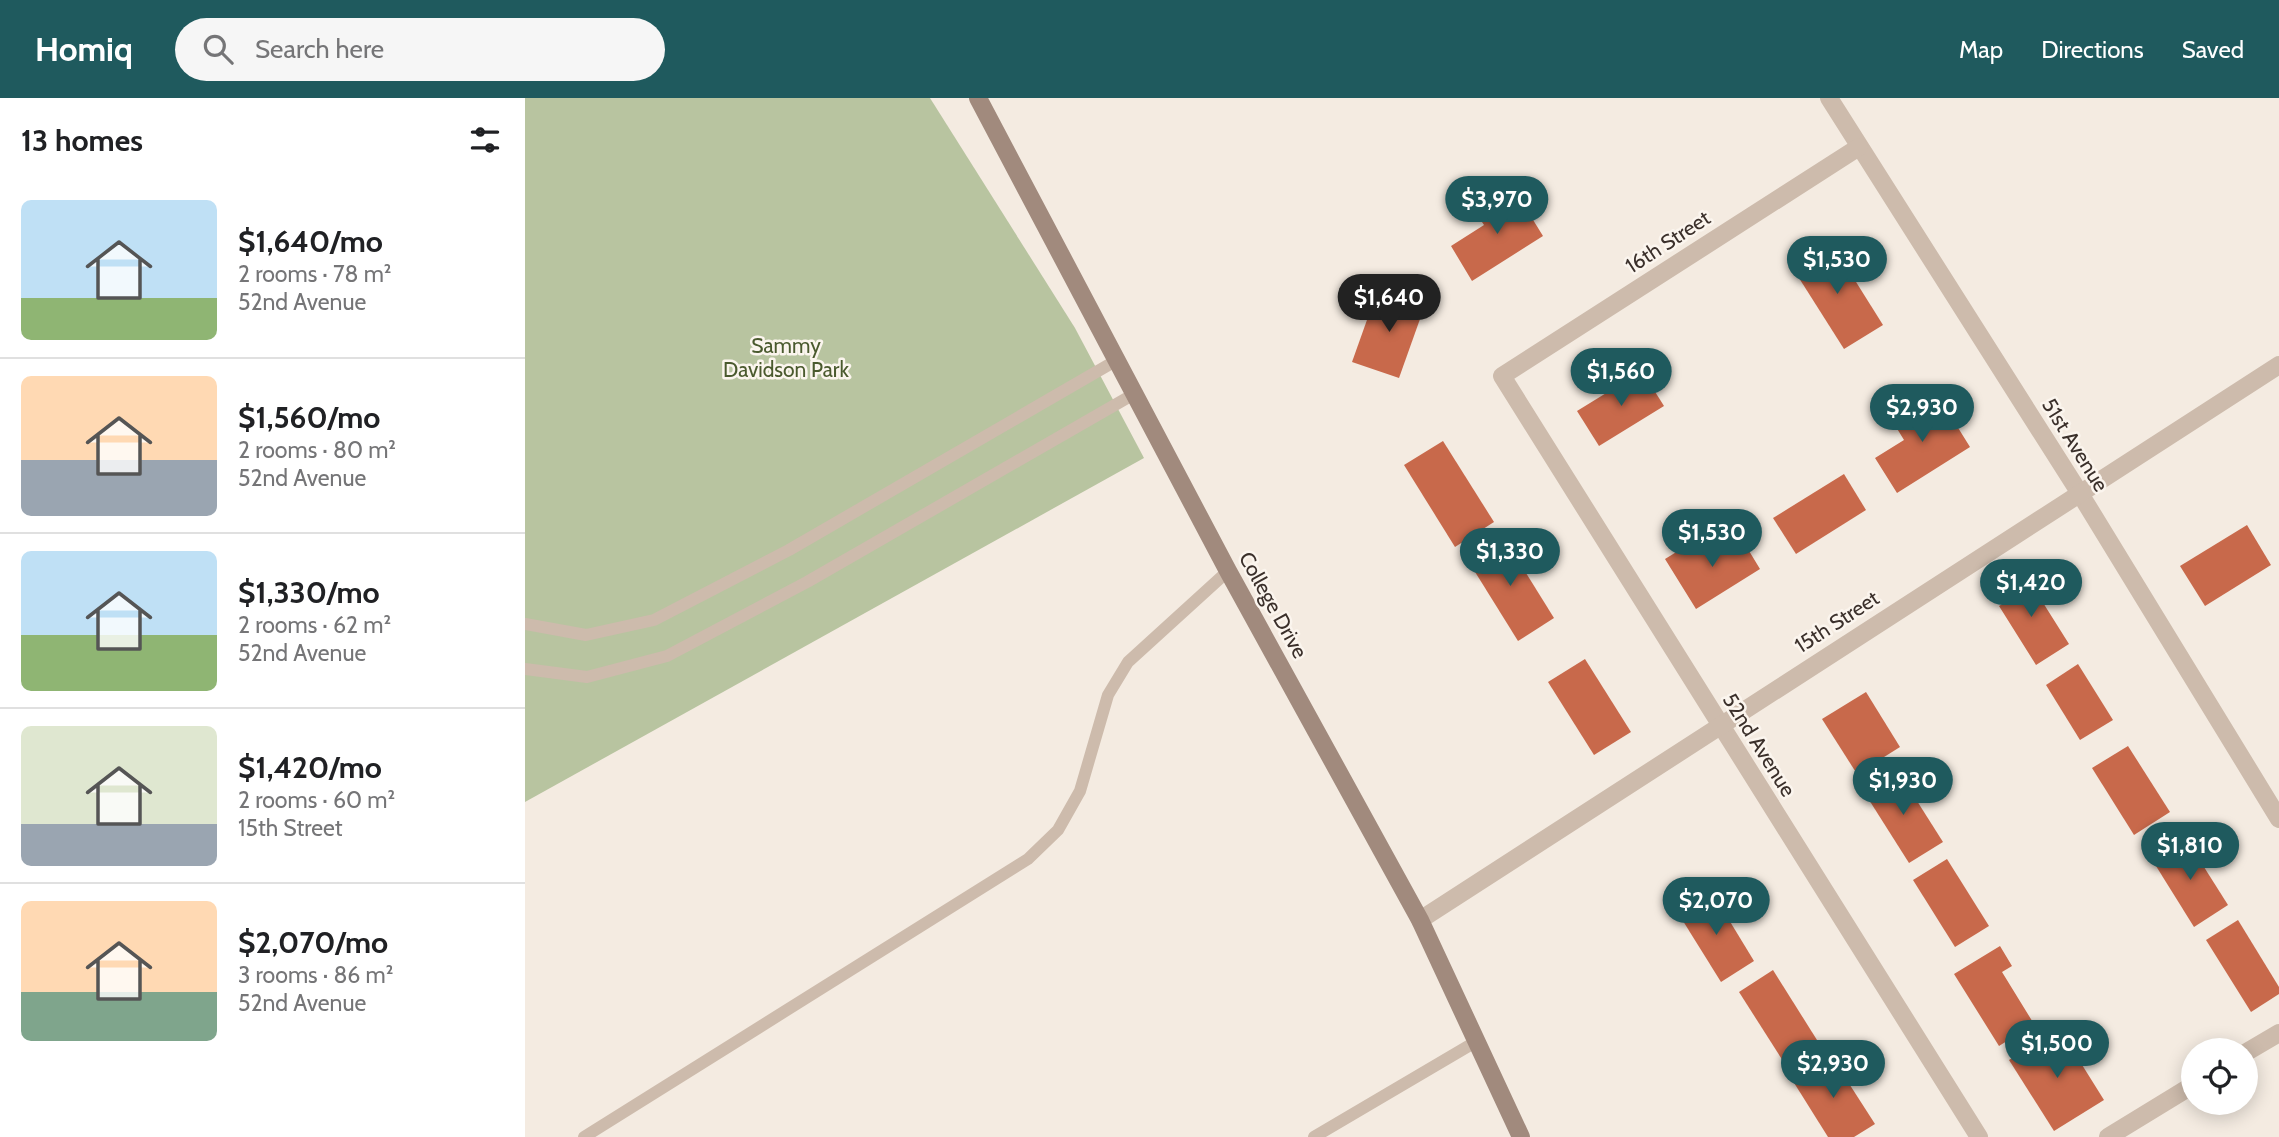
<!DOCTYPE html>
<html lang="en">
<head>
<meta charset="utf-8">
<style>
	body { margin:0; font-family:Cabin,sans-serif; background:#f6f6f6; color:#202124; height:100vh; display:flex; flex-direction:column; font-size:26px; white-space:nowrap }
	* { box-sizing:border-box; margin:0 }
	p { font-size:23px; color:#757577 }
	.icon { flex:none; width:38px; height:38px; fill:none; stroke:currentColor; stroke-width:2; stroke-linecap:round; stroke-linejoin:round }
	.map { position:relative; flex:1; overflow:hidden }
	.panel { display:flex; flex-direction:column; background:#fff; width:525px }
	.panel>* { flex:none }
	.buttons { position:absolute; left:1656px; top:940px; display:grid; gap:14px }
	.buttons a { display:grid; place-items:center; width:77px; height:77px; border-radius:50%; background:#fff; box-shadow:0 4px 18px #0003; font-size:35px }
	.price { position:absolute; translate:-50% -60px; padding:0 16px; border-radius:24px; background:#1f5a5e; color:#fff; font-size:23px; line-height:46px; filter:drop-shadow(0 2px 4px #0008) }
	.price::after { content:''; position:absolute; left:50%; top:42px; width:21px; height:16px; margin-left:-10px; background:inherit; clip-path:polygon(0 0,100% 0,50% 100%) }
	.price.current { background:#222; color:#fff }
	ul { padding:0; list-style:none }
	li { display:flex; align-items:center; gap:21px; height:175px; padding:0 21px }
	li+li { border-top:2px solid #e0e0e0 }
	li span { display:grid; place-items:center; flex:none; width:196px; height:140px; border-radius:10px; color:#555 }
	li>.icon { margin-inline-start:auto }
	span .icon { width:84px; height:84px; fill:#fffc; stroke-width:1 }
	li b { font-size:30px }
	h2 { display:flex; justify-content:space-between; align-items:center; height:84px; padding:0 21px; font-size:30px }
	header { display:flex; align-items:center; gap:42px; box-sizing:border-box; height:98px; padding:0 35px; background:#1f5a5e; color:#fff }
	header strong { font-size:33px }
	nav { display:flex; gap:38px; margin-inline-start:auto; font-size:24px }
	.search { width:490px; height:63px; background:#f6f6f6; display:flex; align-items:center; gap:18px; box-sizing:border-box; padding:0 24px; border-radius:38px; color:#757577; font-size:26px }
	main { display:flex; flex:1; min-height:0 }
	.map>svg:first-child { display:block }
</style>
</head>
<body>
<header>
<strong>Homiq</strong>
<div class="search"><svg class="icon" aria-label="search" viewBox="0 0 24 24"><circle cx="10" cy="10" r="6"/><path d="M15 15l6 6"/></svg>Search here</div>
<nav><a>Map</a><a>Directions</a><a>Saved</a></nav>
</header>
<main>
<section class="panel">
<h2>13 homes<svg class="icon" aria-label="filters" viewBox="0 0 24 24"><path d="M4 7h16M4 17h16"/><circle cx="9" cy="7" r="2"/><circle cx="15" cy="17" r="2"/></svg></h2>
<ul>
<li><span style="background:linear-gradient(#bfe0f5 70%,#8fb573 0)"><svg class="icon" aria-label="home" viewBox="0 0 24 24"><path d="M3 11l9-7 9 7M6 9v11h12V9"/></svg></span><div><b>$1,640/mo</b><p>2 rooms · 78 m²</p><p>52nd Avenue</p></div></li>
<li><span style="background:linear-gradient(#ffd9b3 60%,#9aa5b1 0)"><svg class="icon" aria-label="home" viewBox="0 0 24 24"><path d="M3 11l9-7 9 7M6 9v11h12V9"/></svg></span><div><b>$1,560/mo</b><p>2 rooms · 80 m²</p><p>52nd Avenue</p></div></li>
<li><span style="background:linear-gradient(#bfe0f5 60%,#8fb573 0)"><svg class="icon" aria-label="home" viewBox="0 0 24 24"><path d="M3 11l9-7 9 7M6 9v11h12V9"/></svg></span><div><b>$1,330/mo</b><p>2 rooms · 62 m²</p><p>52nd Avenue</p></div></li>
<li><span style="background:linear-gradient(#dfe7d0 70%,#9aa5b1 0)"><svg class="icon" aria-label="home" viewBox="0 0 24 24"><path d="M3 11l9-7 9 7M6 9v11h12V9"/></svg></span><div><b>$1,420/mo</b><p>2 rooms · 60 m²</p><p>15th Street</p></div></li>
<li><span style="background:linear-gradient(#ffd9b3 65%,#7fa58c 0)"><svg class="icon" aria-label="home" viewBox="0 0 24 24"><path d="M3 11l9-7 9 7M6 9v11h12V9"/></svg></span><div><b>$2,070/mo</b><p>3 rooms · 86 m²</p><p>52nd Avenue</p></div></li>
</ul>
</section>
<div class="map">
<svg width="1754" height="1039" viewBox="0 0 1754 1039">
	<rect width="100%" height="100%" fill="#f4ebe1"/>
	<polygon fill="#b8c4a0" points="0,0 405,0 550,230 619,360 0,704"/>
	<g fill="#c8694b">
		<polygon points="989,91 1018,138 947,183 926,148 959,127 951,115"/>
		<polygon points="1306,144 1358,227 1319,251 1267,169"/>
		<polygon points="853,191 900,207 874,280 827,264"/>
		<polygon points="1117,273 1139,308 1074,348 1052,313"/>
		<polygon points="1412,296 1445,349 1372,395 1350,360 1379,342 1368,324"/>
		<polygon points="918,343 969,424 930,449 879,367"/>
		<polygon points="1319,376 1341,412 1271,456 1248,420"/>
		<polygon points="1722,427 1746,467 1680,508 1655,468"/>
		<polygon points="1212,433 1235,471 1171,511 1140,461 1166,445 1174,457"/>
		<polygon points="978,438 1029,520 993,543 942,461"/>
		<polygon points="1498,473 1544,546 1511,567 1474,508 1484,502 1475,487"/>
		<polygon points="1060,561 1106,634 1069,657 1023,584"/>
		<polygon points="1553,566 1588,622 1555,642 1521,587"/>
		<polygon points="1341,594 1375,649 1332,676 1297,621"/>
		<polygon points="1603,648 1645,714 1609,737 1567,670"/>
		<polygon points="1373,673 1418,744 1384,765 1339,694"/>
		<polygon points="1660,739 1703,807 1669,829 1626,760"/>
		<polygon points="1422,761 1464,828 1430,849 1388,782"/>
		<polygon points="1187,794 1229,863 1196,884 1153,815"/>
		<polygon points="1713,822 1754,889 1754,896 1726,914 1681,842"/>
		<polygon points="1475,848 1487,868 1477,874 1509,926 1474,948 1429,876"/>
		<polygon points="1248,872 1292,942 1258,963 1214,894"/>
		<polygon points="1534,930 1579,1002 1529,1033 1484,962"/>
		<polygon points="1305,956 1350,1026 1329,1039 1303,1039 1266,980"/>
	</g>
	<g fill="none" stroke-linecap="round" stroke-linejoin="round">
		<g stroke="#cdbbac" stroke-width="12">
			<polyline points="0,526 61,537 129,522 264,452 592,262"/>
			<polyline points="0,571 62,579 142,558 282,484 609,296"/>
			<polyline points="59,1039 503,761 533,732 555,693 583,597 603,564 703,473"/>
			<polyline points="789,1039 952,943"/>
		</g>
		<g stroke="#cdbbac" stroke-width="18">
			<polyline points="1304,0 1554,394 1754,721"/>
			<polyline points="1334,49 977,278 1454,1039"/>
			<polyline points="895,822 1754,267"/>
			<polyline points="1720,955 1754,935"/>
			<polyline points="1583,1039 1668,987"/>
		</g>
		<polyline stroke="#a18a7d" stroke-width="18" points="453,0 703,473 895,822 996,1039"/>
	</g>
	<g text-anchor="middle" stroke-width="5" stroke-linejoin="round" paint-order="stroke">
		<g font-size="21" fill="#3b302b" stroke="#fbf5ee">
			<text transform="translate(1143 144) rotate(-33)" y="7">16th Street</text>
			<text transform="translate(1550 347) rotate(58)" y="7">51st Avenue</text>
			<text transform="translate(748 507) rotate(61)" y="7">College Drive</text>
			<text transform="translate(1312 524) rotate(-33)" y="7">15th Street</text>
			<text transform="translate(1234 647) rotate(58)" y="7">52nd Avenue</text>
		</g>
		<g font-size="21" fill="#4a5a2e" stroke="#fbf5ee">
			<text x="261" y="255">Sammy<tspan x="261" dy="24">Davidson Park</tspan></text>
		</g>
	</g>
</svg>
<div class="buttons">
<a><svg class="icon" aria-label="locate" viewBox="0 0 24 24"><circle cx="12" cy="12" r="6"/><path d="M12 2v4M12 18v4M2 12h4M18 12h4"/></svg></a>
</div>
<b class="price" style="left:972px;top:138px">$3,970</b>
<b class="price" style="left:1312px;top:198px">$1,530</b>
<b class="price current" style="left:864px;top:236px">$1,640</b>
<b class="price" style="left:1096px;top:310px">$1,560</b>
<b class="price" style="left:1397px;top:346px">$2,930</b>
<b class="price" style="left:1187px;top:471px">$1,530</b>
<b class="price" style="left:985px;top:490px">$1,330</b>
<b class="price" style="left:1506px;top:521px">$1,420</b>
<b class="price" style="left:1378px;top:719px">$1,930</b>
<b class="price" style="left:1665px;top:784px">$1,810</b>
<b class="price" style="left:1191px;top:839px">$2,070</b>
<b class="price" style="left:1532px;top:982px">$1,500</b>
<b class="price" style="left:1308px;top:1002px">$2,930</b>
</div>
</main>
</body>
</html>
